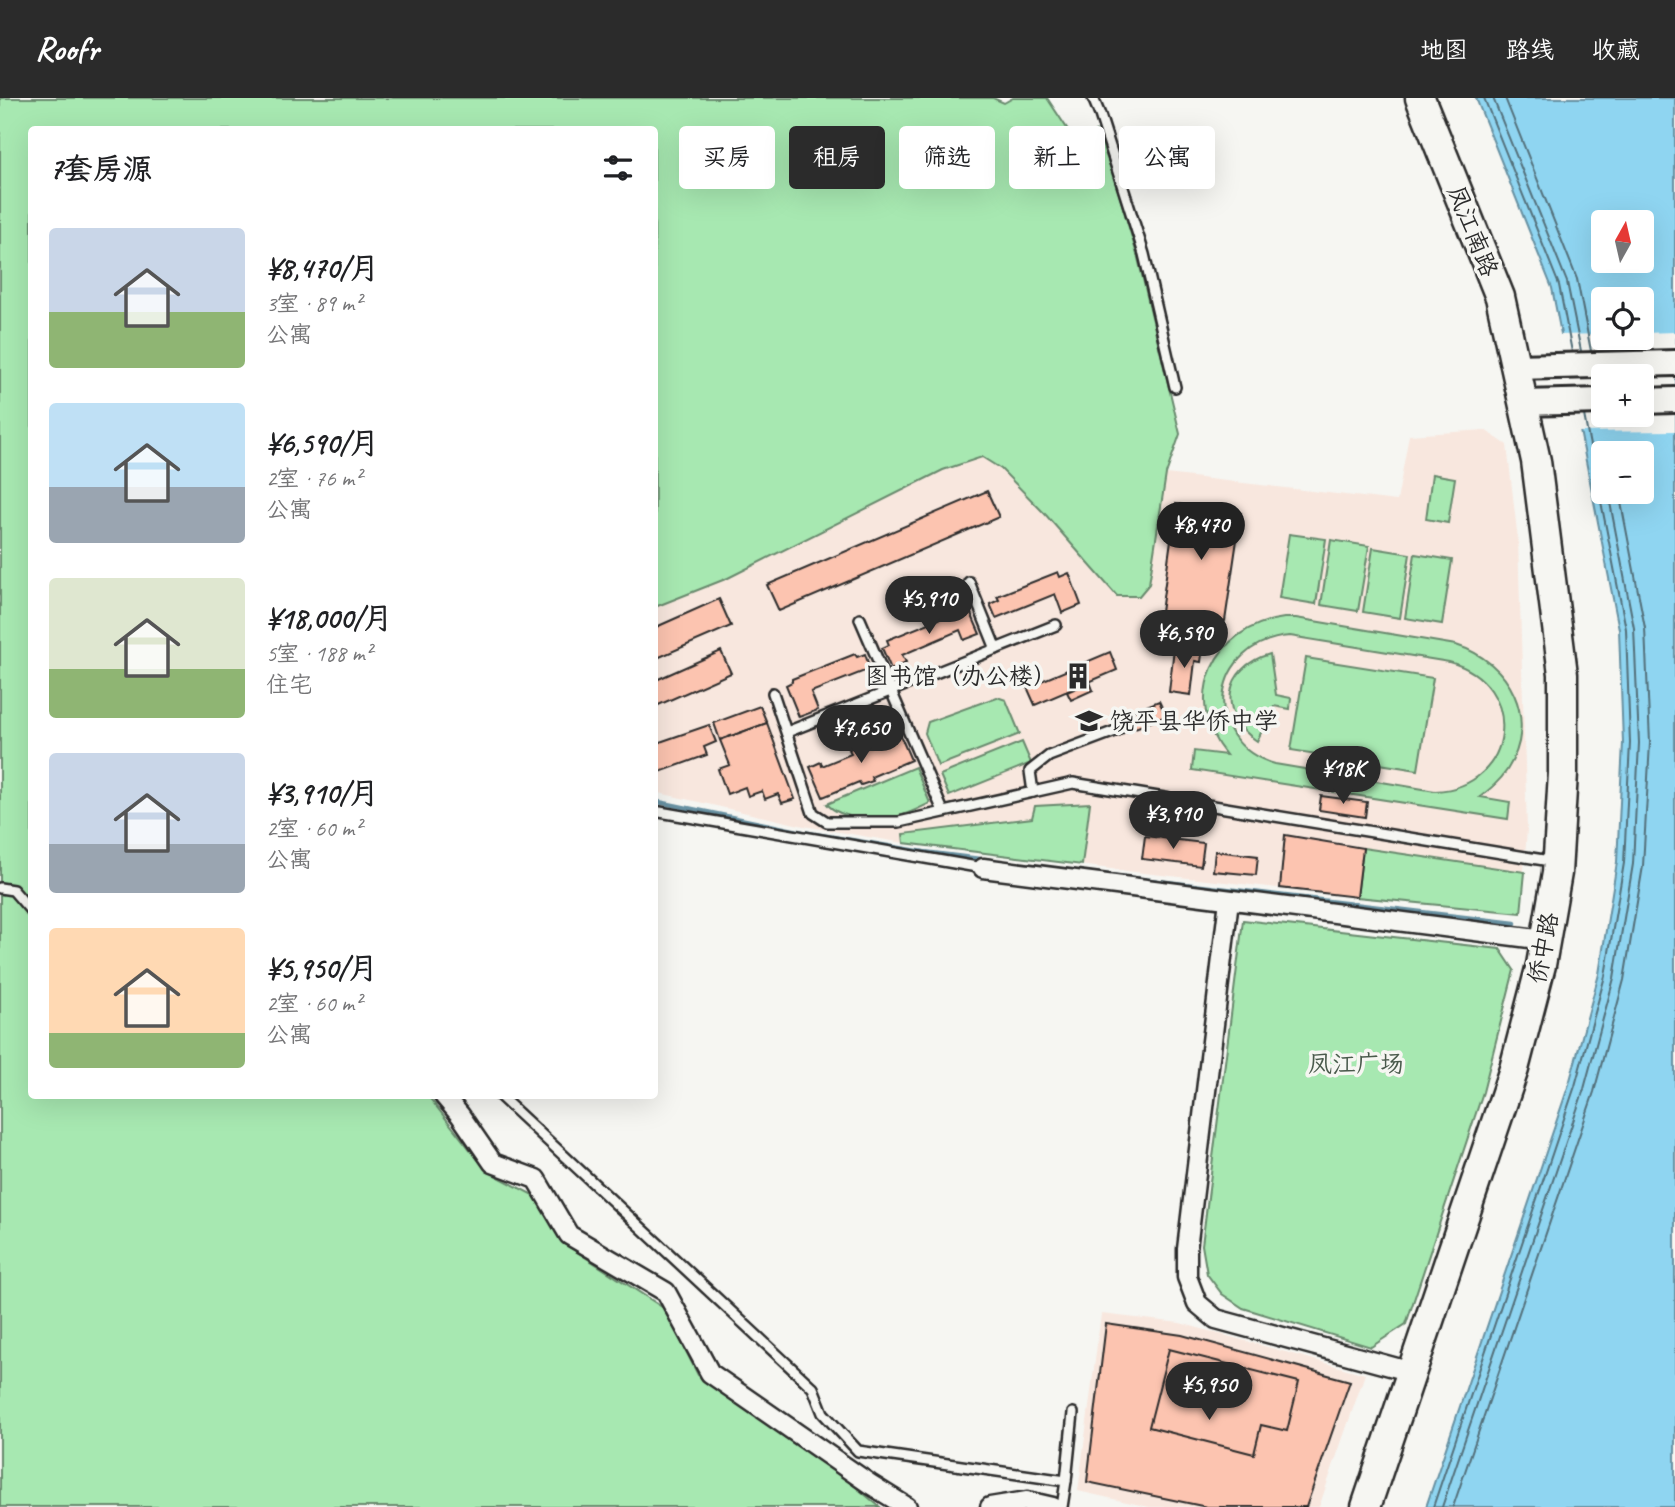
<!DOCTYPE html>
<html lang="zh">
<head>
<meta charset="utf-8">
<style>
	body { margin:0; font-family:Caveat,"LXGW WenKai TC",sans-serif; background:#f6f6f6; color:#202124; height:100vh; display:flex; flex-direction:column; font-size:26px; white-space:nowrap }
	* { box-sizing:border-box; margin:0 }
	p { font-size:23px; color:#757577 }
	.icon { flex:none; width:38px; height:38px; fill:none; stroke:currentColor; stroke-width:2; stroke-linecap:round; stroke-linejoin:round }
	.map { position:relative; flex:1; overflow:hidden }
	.details { position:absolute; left:28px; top:28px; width:630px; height:973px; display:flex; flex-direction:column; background:#fff; border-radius:7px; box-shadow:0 7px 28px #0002 }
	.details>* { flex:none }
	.guide { position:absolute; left:679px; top:28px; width:665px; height:63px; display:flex; gap:14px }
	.needle { width:46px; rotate:8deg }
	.fabs { position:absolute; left:1591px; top:112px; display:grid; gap:14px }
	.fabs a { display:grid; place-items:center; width:63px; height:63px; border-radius:7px; background:#fff; box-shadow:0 7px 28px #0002; font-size:35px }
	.price { position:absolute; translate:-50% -60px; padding:0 16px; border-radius:24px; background:#2b2b2b; color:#fff; font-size:23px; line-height:46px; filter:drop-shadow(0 2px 4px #0008) }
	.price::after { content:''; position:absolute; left:50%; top:42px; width:21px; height:16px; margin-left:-10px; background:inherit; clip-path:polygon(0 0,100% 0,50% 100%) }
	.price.selected { background:#222; color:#fff }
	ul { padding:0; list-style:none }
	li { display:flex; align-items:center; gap:21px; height:175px; padding:0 21px }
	li span { display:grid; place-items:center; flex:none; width:196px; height:140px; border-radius:7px; color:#555 }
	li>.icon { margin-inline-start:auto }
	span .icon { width:84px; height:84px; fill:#fffc; stroke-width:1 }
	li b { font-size:30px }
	h2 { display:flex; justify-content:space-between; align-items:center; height:84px; padding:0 21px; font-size:30px }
	.pill { padding:0 24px; border-radius:7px; background:#fff; box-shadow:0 7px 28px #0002; font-size:24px; line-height:63px }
	.pill.selected { background:#2b2b2b; color:#fff }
	header { display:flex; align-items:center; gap:42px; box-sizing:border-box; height:98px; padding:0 35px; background:#2b2b2b; color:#fff }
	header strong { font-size:33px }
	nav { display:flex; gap:38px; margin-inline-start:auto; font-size:24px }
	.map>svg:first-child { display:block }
</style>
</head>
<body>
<header>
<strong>Roofr</strong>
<nav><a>地图</a><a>路线</a><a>收藏</a></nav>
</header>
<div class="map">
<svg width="1675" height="1409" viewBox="0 0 1675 1409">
	<rect width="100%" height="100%" fill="#f6f6f2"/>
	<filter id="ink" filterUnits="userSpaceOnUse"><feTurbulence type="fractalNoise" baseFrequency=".0143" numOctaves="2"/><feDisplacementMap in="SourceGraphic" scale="14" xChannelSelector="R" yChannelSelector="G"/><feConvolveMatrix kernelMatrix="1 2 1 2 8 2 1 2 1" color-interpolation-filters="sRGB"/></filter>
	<g filter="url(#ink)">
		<g fill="#f8e7de">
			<polygon points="1485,332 1507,347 1518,442 1527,731 1521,815 1357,799 1135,774 904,745 804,728 655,694 654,508 943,372 982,359 1001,371 1045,416 1149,485 1166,376 1397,403 1409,337"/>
			<polygon points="1101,1216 1180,1225 1365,1276 1319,1409 1149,1409 1078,1393"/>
		</g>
		<g fill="#a7e8b1" stroke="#698a6e" stroke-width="2" fill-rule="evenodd">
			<polygon points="0,0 993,0 1004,5 1013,0 1047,0 1076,44 1097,33 1114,79 1138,160 1180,336 1166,376 1149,486 1139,498 1117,498 1045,416 1001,371 982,359 943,372 728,480 655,509 654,32 32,32 32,998 428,998 487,1073 535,1098 562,1144 665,1211 698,1277 823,1362 880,1409 0,1409"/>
			<polygon points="1432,376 1455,380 1448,425 1426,421"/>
			<polygon points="1289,436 1326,441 1316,506 1279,500"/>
			<polygon points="1331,442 1369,448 1358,513 1321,507"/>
			<polygon points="1373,450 1410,456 1400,520 1363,514"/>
			<polygon points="1415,456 1452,462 1442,526 1405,520"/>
			<path d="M 1284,520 L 1296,520 L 1456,547 C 1510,564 1540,621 1507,672 C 1500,683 1490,691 1480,699 L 1510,704 L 1508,721 L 1192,672 L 1194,653 L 1226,657 C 1180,601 1214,528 1284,520 ZM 1290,538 L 1449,564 C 1527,585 1517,689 1435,693 L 1275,666 C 1198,644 1210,544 1290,538 Z"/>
			<path d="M 1270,556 L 1276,597 L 1291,600 L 1290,611 L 1274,608 L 1257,643 C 1217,617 1223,569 1270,556 Z"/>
			<polygon points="1306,560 1433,580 1418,672 1291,652"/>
			<polygon points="997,599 1006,602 1020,636 938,668 925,635 928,624"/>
			<polygon points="1022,644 1031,665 949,698 940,677"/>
			<path d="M 915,669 L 930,705 C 920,710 909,716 898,718 C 879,723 841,722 827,706 Z"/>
			<polygon points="1090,705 1082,767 904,745 903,736 1032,720 1035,708"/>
			<polygon points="1363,750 1525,774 1521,815 1357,799"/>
			<polygon points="1243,822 1500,851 1514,872 1483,994 1406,1226 1371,1249 1243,1210 1222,1196 1207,1176 1202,1147"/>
		</g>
		<path fill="#8fd5f1" stroke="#6791a2" stroke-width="2" fill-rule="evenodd" d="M 1476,0 L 1675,0 L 1675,1409 L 1426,1409 L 1569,986 L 1599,876 L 1617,764 L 1623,645 L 1619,531 L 1552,190 ZM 1603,124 L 1642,124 L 1642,163 L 1603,163 ZM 1603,201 L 1642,201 L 1642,240 L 1603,240 ZM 1603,278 L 1642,278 L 1642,317 L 1603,317 ZM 1603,355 L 1642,355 L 1642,394 L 1603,394 Z"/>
		<path fill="#f6f6f2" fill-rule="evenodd" d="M 1675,234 L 1675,333 L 1577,334 L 1558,237 L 1603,236 L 1603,240 L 1642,240 L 1642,235 ZM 1603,278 L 1642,278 L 1642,317 L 1603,317 Z"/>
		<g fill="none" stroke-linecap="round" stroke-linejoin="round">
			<g stroke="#536f7a" stroke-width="2">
				<polyline points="1484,0 1559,187 1572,254"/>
				<polyline points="1493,0 1567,184 1581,253"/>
				<polyline points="1505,0 1577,181 1591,253"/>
				<polyline points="1433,1409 1575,988 1605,878 1624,765 1630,645 1626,531 1584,317"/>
				<polyline points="1442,1409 1584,991 1614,880 1633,766 1639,645 1634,530 1608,394"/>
				<polyline points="1453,1409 1594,994 1624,882 1643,768 1650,645 1645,530 1619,394"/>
			</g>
			<g stroke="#6791a2" stroke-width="4.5">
				<polyline points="654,703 803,734 924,754 988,762"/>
				<polyline points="1073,773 1515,825"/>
			</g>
		</g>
		<g fill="#fcc4b0" stroke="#2b2b2b" stroke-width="2">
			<polygon points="987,393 999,419 779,513 767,487"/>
			<polygon points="1176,406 1241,415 1225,523 1161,514"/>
			<polygon points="1058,474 1060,479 1069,475 1081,507 1062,515 1055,496 996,520 990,506 999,502 997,498"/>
			<polygon points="719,501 731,528 655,561 654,530"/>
			<polygon points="961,512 962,516 970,513 980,536 964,542 960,532 902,557 906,564 891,571 882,550 889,547 887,542"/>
			<polygon points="1195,547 1203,548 1201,564 1195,563 1191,597 1169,594 1174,550 1194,553"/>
			<polygon points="721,553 731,575 654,609 654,583"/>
			<polygon points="1110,554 1117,572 1035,607 1027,589"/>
			<polygon points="855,556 857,559 865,556 870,571 811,594 818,612 799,619 786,587 792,584 792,581"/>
			<polygon points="1090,584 1093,592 1071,602 1067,594"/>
			<polygon points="1159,603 1166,618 1125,634 1119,619"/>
			<polygon points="760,608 767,625 720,642 714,625"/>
			<polygon points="767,625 795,701 782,705 778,696 765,701 762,693 748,698 745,689 727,696 718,671 730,667 720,642"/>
			<polygon points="709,627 716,644 704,649 707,657 657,675 654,668 654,646"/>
			<polygon points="898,632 911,662 871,679 873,683 861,687 859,684 823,699 810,669 821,664 822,668 851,656 849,651 859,647 861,652 891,640 889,636"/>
			<polygon points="1321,698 1367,704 1365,719 1319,712"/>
			<polygon points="1285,737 1363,750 1357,799 1280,790"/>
			<polygon points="1145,738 1204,745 1201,768 1142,761"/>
			<polygon points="1215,753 1258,758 1256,777 1213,773"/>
			<polygon points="1106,1226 1182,1237 1350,1283 1306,1409 1207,1409 1087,1384"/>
			<polygon points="1169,1251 1299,1284 1287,1333 1261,1327 1254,1356 1149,1329"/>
		</g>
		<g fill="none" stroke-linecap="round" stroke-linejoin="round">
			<g stroke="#2b2b2b" stroke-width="14">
				<g id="service">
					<polyline points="1093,0 1100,17 1144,156 1175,289"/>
					<polyline points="969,484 996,551"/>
					<polyline points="860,521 943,713"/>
					<polyline points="773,595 813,715 827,724 899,724 1073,685 1556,764"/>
					<polyline points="787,634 1056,527"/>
					<polyline points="1033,694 1030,673 1049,658 1118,632"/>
					<polyline points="654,713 983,770"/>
					<polyline points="0,790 13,792 32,814"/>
					<polyline points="500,998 813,1290 823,1315 858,1353 1066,1383 1062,1409"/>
					<polyline points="1066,1383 1073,1315"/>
				</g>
			</g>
			<g stroke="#2b2b2b" stroke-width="23">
				<g id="minor">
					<polyline points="983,770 1545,842"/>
					<polyline points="1229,802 1187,1151 1187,1179 1197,1205 1216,1221 1412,1274"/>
					<polyline points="444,998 460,1017 493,1065 536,1081 569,1137 666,1194 710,1275 870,1386 907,1409"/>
					<polyline points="990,1409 1027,1403 1053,1409"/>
				</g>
			</g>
			<g stroke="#2b2b2b" stroke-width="30">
				<g id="secondary">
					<polyline points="1515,269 1675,265"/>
					<polyline points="1642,303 1675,302"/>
					<polyline points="1523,305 1603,303"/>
				</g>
			</g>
			<g stroke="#2b2b2b" stroke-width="33">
				<polyline id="primary" points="1366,1409 1514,971 1541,867 1557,775 1563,675 1563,576 1536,363 1500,199 1420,0"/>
			</g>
			<use href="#service" stroke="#f6f6f2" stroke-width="9"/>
			<use href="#minor" stroke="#f6f6f2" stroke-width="18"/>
			<use href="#secondary" stroke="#f6f6f2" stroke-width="24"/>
			<use href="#primary" stroke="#f6f6f2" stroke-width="28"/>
		</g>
	</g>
	<defs>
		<g id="building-bare" transform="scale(2.1)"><path d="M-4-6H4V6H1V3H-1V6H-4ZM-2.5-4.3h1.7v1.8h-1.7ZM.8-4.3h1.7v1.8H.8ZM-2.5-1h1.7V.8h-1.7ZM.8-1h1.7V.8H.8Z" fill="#2b2b2b" stroke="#f6f6f2" stroke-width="2.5" paint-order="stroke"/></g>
		<g id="school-bare" transform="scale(2.1)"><path d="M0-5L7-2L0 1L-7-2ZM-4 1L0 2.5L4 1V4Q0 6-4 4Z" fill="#2b2b2b" stroke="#f6f6f2" stroke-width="2.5" paint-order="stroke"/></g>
	</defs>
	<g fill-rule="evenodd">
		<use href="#building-bare" x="1078" y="578"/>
		<use href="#school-bare" x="1089" y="623"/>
	</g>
	<g text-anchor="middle" stroke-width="7" stroke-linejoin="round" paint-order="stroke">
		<g font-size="24" fill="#2b2b2b" stroke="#f6f6f2">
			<text transform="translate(1473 133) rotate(68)" y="8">凤江南路</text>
			<text transform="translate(1543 850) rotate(-79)" y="8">侨中路</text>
		</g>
		<g font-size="24" fill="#2b2b2b" stroke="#f6f6f2" text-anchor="end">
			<text x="1057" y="586">图书馆（办公楼）</text>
			<text x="1110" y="631" text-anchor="start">饶平县华侨中学</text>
		</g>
		<g font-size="24" fill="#4a5a4c" stroke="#f6f6f2">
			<text x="1356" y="974">凤江广场</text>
		</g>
	</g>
</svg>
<div class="fabs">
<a><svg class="needle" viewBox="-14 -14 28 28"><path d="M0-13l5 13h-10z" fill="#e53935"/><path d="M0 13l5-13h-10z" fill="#757577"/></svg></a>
<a><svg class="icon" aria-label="locate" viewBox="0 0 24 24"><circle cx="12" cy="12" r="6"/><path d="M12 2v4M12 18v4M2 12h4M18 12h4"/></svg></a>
<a>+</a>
<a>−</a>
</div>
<b class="price selected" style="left:1201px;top:464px">¥8,470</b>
<b class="price" style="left:929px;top:538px">¥5,910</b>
<b class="price" style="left:1184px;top:572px">¥6,590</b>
<b class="price" style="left:861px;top:667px">¥7,650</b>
<b class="price" style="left:1343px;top:708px">¥18K</b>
<b class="price" style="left:1173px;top:753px">¥3,910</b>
<b class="price" style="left:1209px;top:1324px">¥5,950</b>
<div class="guide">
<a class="pill">买房</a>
<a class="pill selected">租房</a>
<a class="pill">筛选</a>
<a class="pill">新上</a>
<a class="pill">公寓</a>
</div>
<section class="details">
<h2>7套房源<svg class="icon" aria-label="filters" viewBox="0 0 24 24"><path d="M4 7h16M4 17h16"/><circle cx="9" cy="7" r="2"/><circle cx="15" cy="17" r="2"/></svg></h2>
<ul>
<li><span style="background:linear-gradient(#c9d6e8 60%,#8fb573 0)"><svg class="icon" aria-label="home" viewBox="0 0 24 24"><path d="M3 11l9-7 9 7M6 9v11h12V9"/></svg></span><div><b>¥8,470/月</b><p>3室 · 89 m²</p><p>公寓</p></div></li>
<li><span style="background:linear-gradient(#bfe0f5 60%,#9aa5b1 0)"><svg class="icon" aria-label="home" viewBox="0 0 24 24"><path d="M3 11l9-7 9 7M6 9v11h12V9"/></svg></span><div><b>¥6,590/月</b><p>2室 · 76 m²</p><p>公寓</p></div></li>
<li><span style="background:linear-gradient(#dfe7d0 65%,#8fb573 0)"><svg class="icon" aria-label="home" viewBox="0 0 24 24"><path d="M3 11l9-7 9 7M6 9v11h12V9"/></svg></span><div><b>¥18,000/月</b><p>5室 · 188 m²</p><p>住宅</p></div></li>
<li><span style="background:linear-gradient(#c9d6e8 65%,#9aa5b1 0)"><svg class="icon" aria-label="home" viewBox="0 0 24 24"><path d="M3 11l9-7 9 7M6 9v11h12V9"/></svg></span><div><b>¥3,910/月</b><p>2室 · 60 m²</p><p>公寓</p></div></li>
<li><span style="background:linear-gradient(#ffd9b3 75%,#8fb573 0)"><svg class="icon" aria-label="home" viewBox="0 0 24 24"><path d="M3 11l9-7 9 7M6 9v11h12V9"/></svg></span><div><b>¥5,950/月</b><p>2室 · 60 m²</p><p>公寓</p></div></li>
</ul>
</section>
</div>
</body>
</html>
